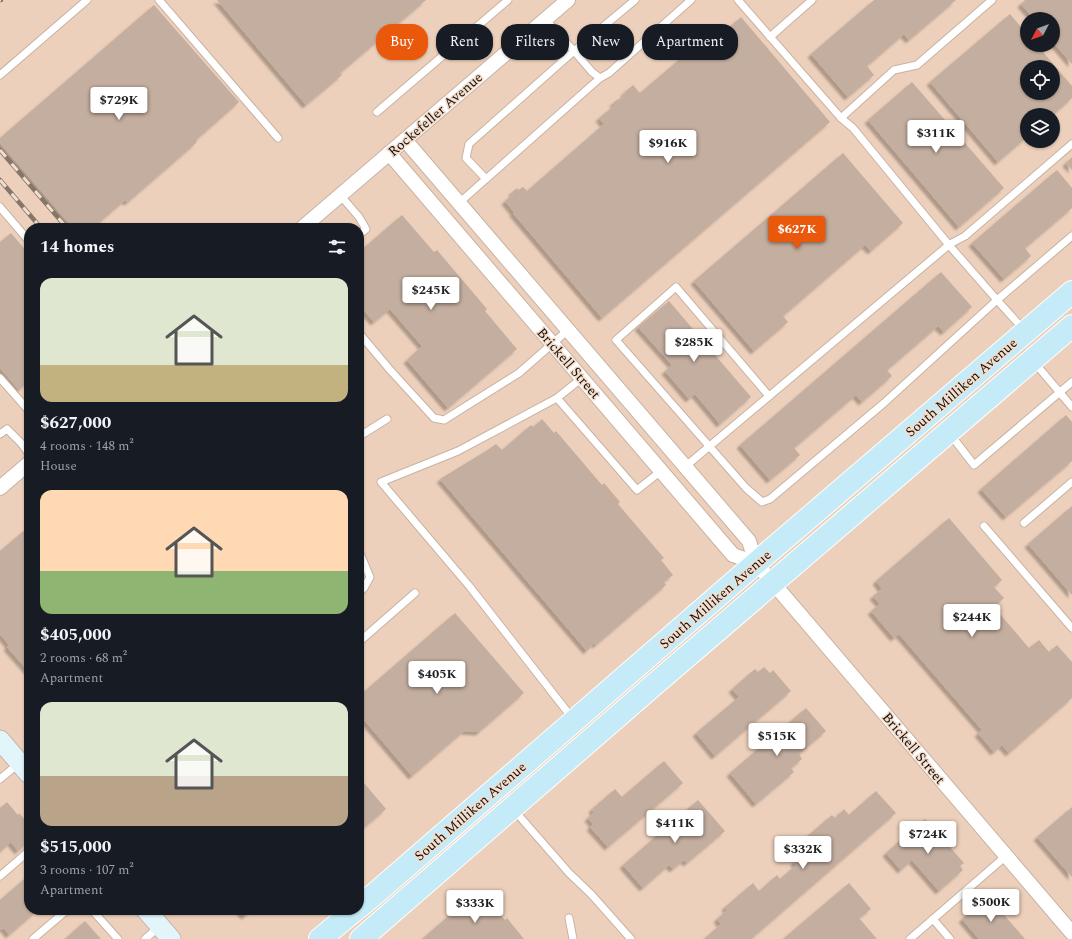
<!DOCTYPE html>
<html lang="en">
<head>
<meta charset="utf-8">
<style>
	body { margin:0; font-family:Spectral,serif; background:#20242c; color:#f1f3f6; height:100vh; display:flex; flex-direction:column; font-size:15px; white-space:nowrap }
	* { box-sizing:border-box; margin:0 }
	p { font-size:13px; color:#9ea1a6 }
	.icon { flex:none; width:22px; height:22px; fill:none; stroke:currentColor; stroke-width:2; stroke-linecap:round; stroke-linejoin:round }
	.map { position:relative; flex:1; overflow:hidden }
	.details { position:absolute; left:24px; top:223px; width:340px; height:692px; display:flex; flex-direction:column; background:#171b24; border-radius:16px; box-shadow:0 1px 3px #0004 }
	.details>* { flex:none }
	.top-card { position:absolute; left:376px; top:24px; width:380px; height:36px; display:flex; gap:8px }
	.needle { width:26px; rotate:229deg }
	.buttons { position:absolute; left:1020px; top:12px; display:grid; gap:8px }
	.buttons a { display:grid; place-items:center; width:40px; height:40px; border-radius:50%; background:#171b24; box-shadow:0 1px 3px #0004; font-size:20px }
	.price { position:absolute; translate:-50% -34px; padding:0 9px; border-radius:4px; background:#fff; color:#222; font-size:13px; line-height:26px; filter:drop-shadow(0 1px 2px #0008) }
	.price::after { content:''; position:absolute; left:50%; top:24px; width:12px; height:9px; margin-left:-6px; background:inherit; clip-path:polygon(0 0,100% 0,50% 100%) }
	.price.selected { background:#ea580c; color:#fff }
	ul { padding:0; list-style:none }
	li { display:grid; align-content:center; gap:8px; height:212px; padding:0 16px }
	li span { display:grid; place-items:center; height:124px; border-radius:12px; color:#555 }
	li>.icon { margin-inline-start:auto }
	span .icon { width:72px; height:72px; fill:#fffc; stroke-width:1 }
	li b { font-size:17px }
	h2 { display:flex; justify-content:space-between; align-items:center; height:48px; padding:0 16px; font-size:17px }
	.pill { padding:0 14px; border-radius:16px; background:#171b24; box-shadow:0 1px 3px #0004; font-size:14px; line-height:36px }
	.pill.selected { background:#ea580c; color:#fff }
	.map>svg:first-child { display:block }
</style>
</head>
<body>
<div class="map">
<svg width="1072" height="939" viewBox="0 0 1072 939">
	<defs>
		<filter id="shadow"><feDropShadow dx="-3.5" dy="3.5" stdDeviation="1" flood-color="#0004"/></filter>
	</defs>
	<rect width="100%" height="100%" fill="#f3ddcd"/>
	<path fill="#edd0bb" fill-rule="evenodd" d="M 0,0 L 1072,0 L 1072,939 L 0,939 ZM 1027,19 L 1053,19 L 1053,45 L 1027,45 ZM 1027,67 L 1053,67 L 1053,93 L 1027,93 ZM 1027,115 L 1053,115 L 1053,141 L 1027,141 ZM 29,228 L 359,228 L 359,910 L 29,910 Z"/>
	<g fill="#c4ae9f" fill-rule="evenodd" filter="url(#shadow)">
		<polygon points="217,0 426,0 340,73 342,75 306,105"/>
		<polygon points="874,0 956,0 909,40 904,34 867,66 874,75 848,97 811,54"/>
		<polygon points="1025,0 1072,0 1072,64 1053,42 1053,19 1034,19 1021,4"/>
		<polygon points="154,5 239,102 196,140 197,141 196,143 128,202 126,201 125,200 93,228 73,228 0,143 0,138"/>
		<path d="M 1010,14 L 1027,34 L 1027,45 L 1037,45 L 1072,86 L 1072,98 L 1053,115 L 1027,115 L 1027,137 L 998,162 L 930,82 ZM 1027,67 L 1053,67 L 1053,93 L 1027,93 Z"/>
		<polygon points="741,17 830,122 602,318 513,213 514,212 505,201 513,194 512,192 517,188 518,190 523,187 527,191 604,124 599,118 615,105 613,103 618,99 619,100 625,94 624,93 633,85 640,93 721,24 726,30"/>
		<polygon points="912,82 1004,188 959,227 868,120"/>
		<polygon points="843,153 903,223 871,251 865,245 783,316 788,322 754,351 694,281"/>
		<polygon points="1072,157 1072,170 1066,163"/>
		<polygon points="1057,170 1072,188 1072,208 1025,248 1031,256 1004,279 972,243"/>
		<polygon points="402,215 434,252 437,250 487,309 485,311 517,349 448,408 407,360 422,346 390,309 374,322 359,305 359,252"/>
		<polygon points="11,233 29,254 29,381 19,390 0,368 0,242"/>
		<polygon points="941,272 972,307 944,332 938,326 887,370 892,376 862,402 856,395 794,448 800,455 770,480 740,445"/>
		<polygon points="669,301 751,397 720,424 695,394 689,399 665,371 672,365 638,327"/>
		<polygon points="1066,415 1072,422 1072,461 1006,517 981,489"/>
		<polygon points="542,419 554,433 556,431 602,485 604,483 620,502 618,504 664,558 661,560 673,575 664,582 666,585 596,645 594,643 587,651 440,479 489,449 496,444 502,450 531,425 533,427"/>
		<polygon points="1072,506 1072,595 1028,544"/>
		<polygon points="949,518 1002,580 994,587 1004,598 994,607 1029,648 1039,640 1049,652 1057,645 1072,662 1072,698 1009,753 1002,745 994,752 978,733 982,730 899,634 894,638 871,611 880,604 873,596 882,589 876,581"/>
		<polygon points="26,529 29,533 29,672 7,647 9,645 1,635 0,636 0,551"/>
		<polygon points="455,613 524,693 479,732 464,731 412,776 359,714 359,696"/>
		<polygon points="764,667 770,673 773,670 791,691 715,756 696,733 739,697 732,689 755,669 758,672"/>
		<polygon points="806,708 826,731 799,754 802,759 791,768 794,772 756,804 730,773"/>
		<polygon points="664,761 683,783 608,847 590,827 593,824 588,818 594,812 592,809 615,789 622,797"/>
		<polygon points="359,777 386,809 359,832"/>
		<polygon points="876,791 896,813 751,939 704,939 721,924 717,919 727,910 725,907 753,883 759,891 777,875 780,879 796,865 794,862 811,847 804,839 832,815 835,818 844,809 849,815"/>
		<polygon points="698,800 725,831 687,863 684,860 673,869 669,865 643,888 623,865"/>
		<polygon points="7,802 18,815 19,813 26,821 24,822 29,828 29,838 27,840 28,842 18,851 11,842 0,852 0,808"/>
		<polygon points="1072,807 1072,877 1037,837"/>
		<polygon points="925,819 964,863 960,866 963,870 939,891 912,860 901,870 886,853"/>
		<polygon points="29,875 29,910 38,910 9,935 4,928 1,930 0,929 0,900"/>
		<polygon points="849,883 871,909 859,918 877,939 783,939"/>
		<polygon points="476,896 481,901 485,897 505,920 507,918 524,939 422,939 466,901 467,903"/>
		<polygon points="985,899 988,902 991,900 1025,939 979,939 962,919"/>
		<polygon points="239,910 252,910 245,916"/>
		<polygon points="85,921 101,939 65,939"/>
	</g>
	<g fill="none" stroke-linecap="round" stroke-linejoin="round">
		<g stroke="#c8b2a3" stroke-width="9">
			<g id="lane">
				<polyline points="159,0 278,138"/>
				<polyline points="738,0 841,118 853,128 949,245 997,300 1072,236"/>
				<polyline points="545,19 574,51 635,0"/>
				<polyline points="770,37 812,0"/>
				<polyline points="0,75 87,0"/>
				<polyline points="377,112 508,0"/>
				<polyline points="841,118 894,70 917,65 992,0"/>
				<polyline points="486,179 600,78"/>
				<polyline points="340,195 359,217 366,229 359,235"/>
				<polyline points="459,203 486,179 466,158 469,144 574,51 592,72 600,78 609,73 691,0"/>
				<polyline points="0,207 29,241"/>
				<polyline points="359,333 391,371 434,418 444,420 519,373 568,330"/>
				<polyline points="1034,362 1072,407"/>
				<polyline points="0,378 29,411"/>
				<polyline points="582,378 557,398 637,490 661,471"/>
				<polyline points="769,396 676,287 616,340 746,488 762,502 770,499 884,403 997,300 1024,330"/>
				<polyline points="557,398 458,451 381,482 470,587 573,719"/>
				<polyline points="0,434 7,429 21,443 29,454"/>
				<polyline points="359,434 363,434 387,419"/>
				<polyline points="950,434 974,465 1072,382"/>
				<polyline points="686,466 950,244 965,236 1072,144"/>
				<polyline points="1024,523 1072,482"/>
				<polyline points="984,526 1072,628"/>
				<polyline points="359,551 370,577 364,588 359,593"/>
				<polyline points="359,642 415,593"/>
				<polyline points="0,779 18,764"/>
				<polyline points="514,810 569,873 591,894 631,939"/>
				<polyline points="0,876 29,851"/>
				<polyline points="92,910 118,939"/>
				<polyline points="569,918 573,939"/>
				<polyline points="933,919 950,939"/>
				<polyline points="33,939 67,910"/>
				<polyline points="145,939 160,926"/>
				<polyline points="910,939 1006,856"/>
			</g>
		</g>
		<g stroke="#c8b2a3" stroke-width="16">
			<g id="street">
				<polyline points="405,140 749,541 756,563 1072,933"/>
				<polyline points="389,153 733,555 756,563"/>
				<polyline points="302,228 568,0"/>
				<polyline points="0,488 29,463"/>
			</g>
		</g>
		<g stroke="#c8b2a3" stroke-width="21">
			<g id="secondary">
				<polyline points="0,740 29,774"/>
				<polyline points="146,910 171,939"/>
			</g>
		</g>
		<g stroke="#fff" stroke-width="24">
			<g id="primary">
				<polyline points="359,907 377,892 756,563 1072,292"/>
				<polyline points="320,939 355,910"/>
				<polyline points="361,939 656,683 1072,326"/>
			</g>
		</g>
		<use href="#lane" stroke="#fff" stroke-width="7"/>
		<use href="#street" stroke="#fff" stroke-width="14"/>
		<use href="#secondary" stroke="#e2f5fb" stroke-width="19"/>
		<use href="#primary" stroke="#c4ebf7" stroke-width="22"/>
		<g stroke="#84766b" stroke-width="4.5">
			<g id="rail">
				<polyline points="0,0 1,0"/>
				<polyline points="0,150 67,228"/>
				<polyline points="0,180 41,228"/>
			</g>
		</g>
		<use href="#rail" stroke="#f3ddcd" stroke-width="3" stroke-dasharray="9" stroke-linecap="butt"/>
	</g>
	<g text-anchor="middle" stroke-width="3" stroke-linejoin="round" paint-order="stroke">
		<g font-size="14" fill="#160f09" stroke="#f3ddcd">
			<text transform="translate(435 114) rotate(-41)" y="5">Rockefeller Avenue</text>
			<text transform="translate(569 363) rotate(49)" y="5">Brickell Street</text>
			<text transform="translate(961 387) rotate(-41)" y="5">South Milliken Avenue</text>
			<text transform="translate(715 599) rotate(-41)" y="5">South Milliken Avenue</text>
			<text transform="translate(914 748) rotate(50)" y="5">Brickell Street</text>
			<text transform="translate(470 811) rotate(-41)" y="5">South Milliken Avenue</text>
		</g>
	</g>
</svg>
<div class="buttons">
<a><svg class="needle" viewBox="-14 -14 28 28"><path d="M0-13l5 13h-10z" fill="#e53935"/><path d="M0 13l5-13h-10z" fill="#9ea1a6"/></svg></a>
<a><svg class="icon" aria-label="locate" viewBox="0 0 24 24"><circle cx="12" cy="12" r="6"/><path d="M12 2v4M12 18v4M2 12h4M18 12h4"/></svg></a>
<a><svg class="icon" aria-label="layers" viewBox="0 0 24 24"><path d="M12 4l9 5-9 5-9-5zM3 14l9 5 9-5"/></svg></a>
</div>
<b class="price" style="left:119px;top:121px">$729K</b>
<b class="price" style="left:936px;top:154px">$311K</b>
<b class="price" style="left:668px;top:164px">$916K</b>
<b class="price selected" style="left:797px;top:250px">$627K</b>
<b class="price" style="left:431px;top:311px">$245K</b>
<b class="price" style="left:694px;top:363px">$285K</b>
<b class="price" style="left:972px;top:638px">$244K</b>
<b class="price" style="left:437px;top:695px">$405K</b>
<b class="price" style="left:777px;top:757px">$515K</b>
<b class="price" style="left:675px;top:844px">$411K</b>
<b class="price" style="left:928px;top:855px">$724K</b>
<b class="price" style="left:803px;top:870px">$332K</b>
<b class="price" style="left:991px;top:923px">$500K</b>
<b class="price" style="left:475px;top:924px">$333K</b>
<div class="top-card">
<a class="pill selected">Buy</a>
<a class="pill">Rent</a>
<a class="pill">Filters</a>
<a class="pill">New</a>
<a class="pill">Apartment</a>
</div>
<section class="details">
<h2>14 homes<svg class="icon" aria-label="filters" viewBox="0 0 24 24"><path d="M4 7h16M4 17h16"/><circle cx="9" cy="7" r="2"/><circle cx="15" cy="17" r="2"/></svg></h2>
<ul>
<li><span style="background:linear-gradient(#dfe7d0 70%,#c2b280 0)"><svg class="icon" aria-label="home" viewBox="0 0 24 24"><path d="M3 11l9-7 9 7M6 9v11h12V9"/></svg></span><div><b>$627,000</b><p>4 rooms · 148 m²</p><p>House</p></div></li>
<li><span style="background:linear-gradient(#ffd9b3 65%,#8fb573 0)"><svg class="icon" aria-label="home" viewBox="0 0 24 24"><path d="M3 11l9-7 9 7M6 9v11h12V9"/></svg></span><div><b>$405,000</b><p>2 rooms · 68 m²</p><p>Apartment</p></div></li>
<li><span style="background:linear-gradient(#dfe7d0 60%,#b9a48a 0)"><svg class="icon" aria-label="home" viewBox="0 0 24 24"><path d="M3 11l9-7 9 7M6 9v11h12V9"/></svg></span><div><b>$515,000</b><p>3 rooms · 107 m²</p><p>Apartment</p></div></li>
</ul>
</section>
</div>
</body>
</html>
